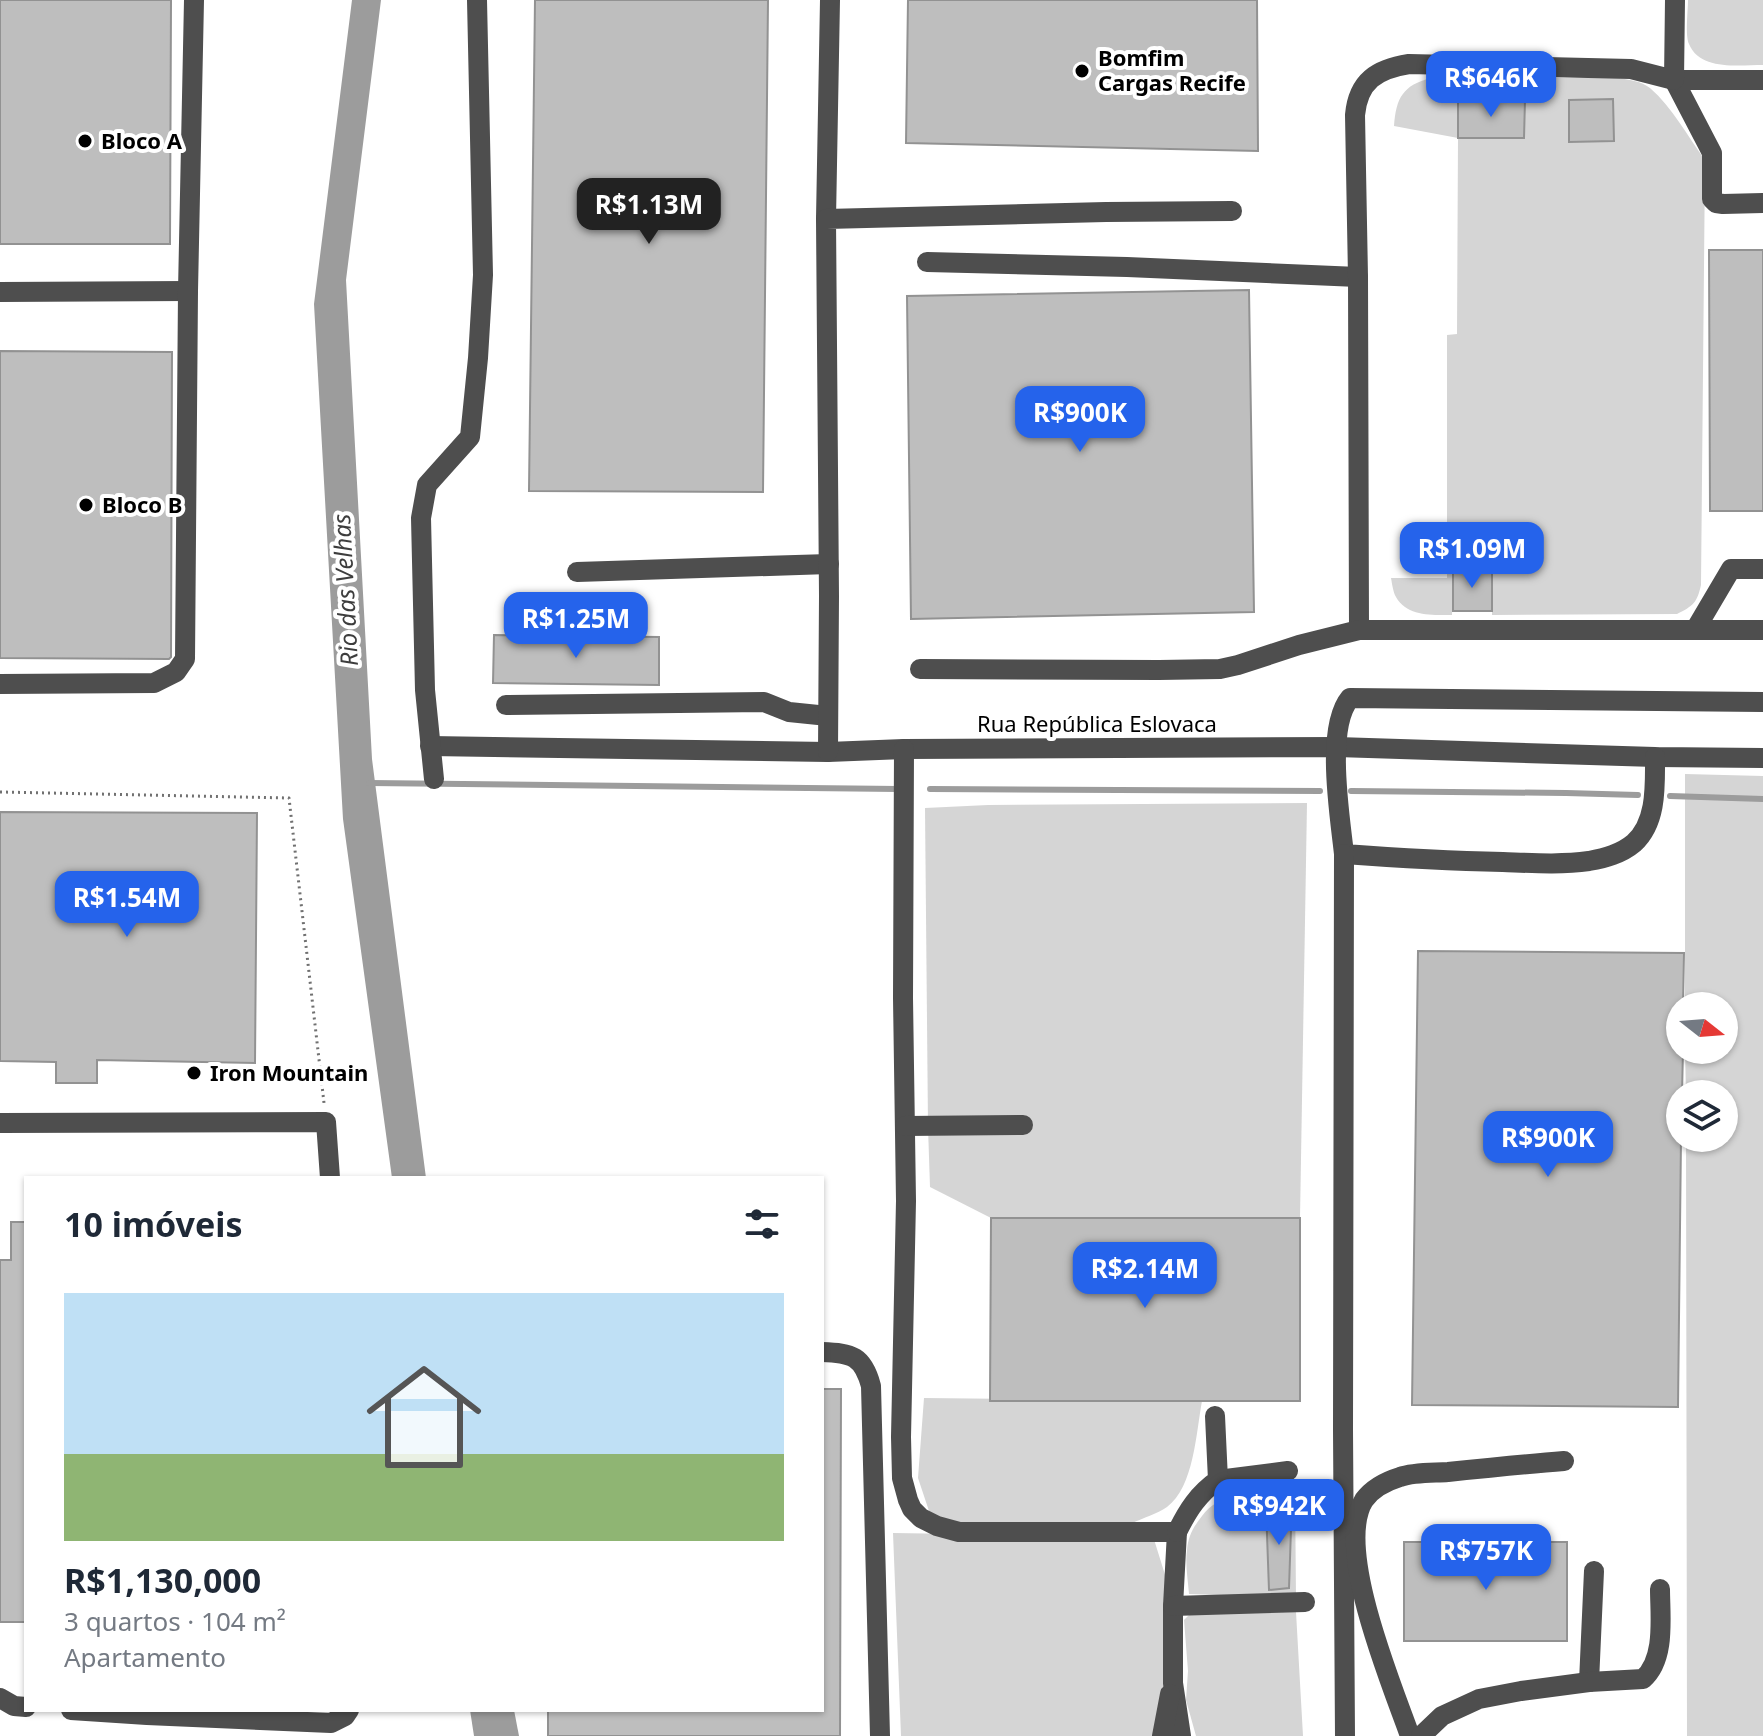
<!DOCTYPE html>
<html lang="pt">
<head>
<meta charset="utf-8">
<style>
	body { margin:0; font-family:"Noto Sans",sans-serif; background:#f2f2f3; color:#1f2937; height:100vh; display:flex; flex-direction:column; font-size:30px; white-space:nowrap }
	* { box-sizing:border-box; margin:0 }
	p { font-size:26px; color:#747a83 }
	.icon { flex:none; width:44px; height:44px; fill:none; stroke:currentColor; stroke-width:2; stroke-linecap:round; stroke-linejoin:round }
	.map { position:relative; flex:1; overflow:hidden }
	.details { position:absolute; left:24px; top:1176px; width:800px; height:536px; display:flex; flex-direction:column; background:#fff; border-radius:0px; box-shadow:0 2px 6px #0004 }
	.details>* { flex:none }
	.needle { width:52px; rotate:107deg }
	.buttons { position:absolute; left:1666px; top:992px; display:grid; gap:16px }
	.buttons a { display:grid; place-items:center; width:72px; height:72px; border-radius:50%; background:#fff; box-shadow:0 2px 6px #0004; font-size:40px }
	.price { position:absolute; translate:-50% -68px; padding:0 18px; border-radius:16px; background:#2563eb; color:#fff; font-size:26px; line-height:52px; filter:drop-shadow(0 2px 4px #0008) }
	.price::after { content:''; position:absolute; left:50%; top:48px; width:24px; height:18px; margin-left:-12px; background:inherit; clip-path:polygon(0 0,100% 0,50% 100%) }
	.price.selected { background:#222; color:#fff }
	ul { padding:0; list-style:none }
	li { display:grid; align-content:center; gap:16px; height:424px; padding:0 40px }
	li span { display:grid; place-items:center; height:248px; border-radius:0px; color:#555 }
	li>.icon { margin-inline-start:auto }
	span .icon { width:144px; height:144px; fill:#fffc; stroke-width:1 }
	li b { font-size:34px }
	h2 { display:flex; justify-content:space-between; align-items:center; height:96px; padding:0 40px; font-size:34px }
	.map>svg:first-child { display:block }
</style>
</head>
<body>
<div class="map">
<svg width="1763" height="1736" viewBox="0 0 1763 1736">
	<rect width="100%" height="100%" fill="#fff"/>
	<g fill="#d5d5d5">
		<path d="M 1688,0 L 1763,0 L 1763,65 C 1739,65 1700,71 1689,44 C 1685,35 1688,11 1688,0 Z"/>
		<path d="M 1431,78 L 1619,78 C 1630,80 1641,81 1650,88 C 1672,107 1688,137 1705,160 L 1701,585 C 1697,603 1693,606 1677,614 L 1492,615 L 1492,570 L 1453,570 L 1452,615 C 1433,615 1407,617 1396,597 C 1393,592 1392,583 1391,578 L 1447,578 L 1447,335 L 1457,334 L 1458,138 L 1394,126 C 1396,98 1403,85 1431,78 Z"/>
		<polygon points="1685,774 1763,776 1763,1736 1687,1736 1686,1138 1724,1138 1724,1094 1686,1094 1685,1050 1724,1050 1724,1006 1685,1006"/>
		<polygon points="1307,803 1300,1218 991,1218 930,1187 928,1127 925,808 988,805"/>
		<path d="M 924,1398 L 1202,1401 C 1196,1433 1194,1487 1167,1507 C 1157,1514 1143,1518 1132,1523 L 1152,1533 L 1171,1594 L 1165,1687 L 1159,1736 L 901,1736 L 893,1533 L 957,1534 L 929,1511 L 918,1478 Z"/>
		<path d="M 1295,1489 L 1296,1598 L 1189,1594 C 1188,1580 1185,1564 1187,1550 C 1188,1536 1194,1526 1202,1516 C 1224,1488 1262,1490 1295,1489 Z"/>
		<polygon points="1192,1612 1296,1612 1303,1736 1196,1736 1186,1700 1188,1671 1184,1620"/>
	</g>
	<g fill="#9c9c9c">
		<polygon points="352,0 381,0 346,280 372,759 426,1178 392,1178 343,819 314,304"/>
		<polygon points="470,1710 514,1710 519,1736 474,1736"/>
	</g>
	<g fill="none" stroke-linecap="round" stroke-linejoin="round">
		<g stroke="#9c9c9c" stroke-width="6">
			<polyline points="369,783 898,789"/>
			<polyline points="930,789 1320,791"/>
			<polyline points="1351,791 1566,793 1638,795"/>
			<polyline points="1670,796 1763,799"/>
		</g>
	</g>
	<g fill="#bebebe" stroke="#929292" stroke-width="2">
		<polygon points="0,0 171,0 170,244 0,244"/>
		<polygon points="535,0 768,0 763,492 529,491"/>
		<polygon points="908,0 1257,0 1258,151 906,143"/>
		<polygon points="1613,99 1614,141 1569,142 1569,100"/>
		<polygon points="1458,100 1525,100 1524,138 1458,138"/>
		<polygon points="1709,250 1763,250 1763,511 1710,511"/>
		<polygon points="1249,290 1254,612 911,619 907,296"/>
		<polygon points="0,351 172,352 171,657 169,659 0,658"/>
		<polygon points="1453,569 1492,570 1492,611 1453,611"/>
		<polygon points="494,635 659,637 659,685 493,683"/>
		<polygon points="0,812 257,813 255,1063 97,1060 97,1083 56,1083 56,1062 0,1061"/>
		<polygon points="1418,951 1684,953 1683,1006 1680,1006 1680,1050 1683,1050 1682,1094 1680,1094 1680,1138 1681,1138 1678,1407 1412,1405"/>
		<polygon points="991,1218 1300,1218 1300,1401 990,1401"/>
		<polygon points="11,1222 26,1222 26,1622 0,1622 0,1260 11,1260"/>
		<polygon points="822,1389 841,1389 840,1736 548,1736 548,1710 822,1710"/>
		<polygon points="1266,1507 1290,1507 1288,1529 1291,1529 1289,1588 1269,1590"/>
		<rect x="1404" y="1542" width="163" height="99"/>
	</g>
	<g fill="none" stroke-linecap="round" stroke-linejoin="round">
		<polyline stroke="#707070" stroke-width="3" stroke-dasharray="2 4" stroke-linecap="butt" points="0,792 289,798 324,1103"/>
		<g stroke="#4e4e4e" stroke-width="20">
			<polyline points="1763,80 1674,80 1712,153 1712,199 1716,203 1723,204 1763,203"/>
			<polyline points="826,219 830,0"/>
			<polyline points="927,262 1127,267 1358,277"/>
			<polyline points="0,292 188,291"/>
			<polyline points="577,572 829,564"/>
			<path d="M 1359,630 L 1358,277 L 1355,115 C 1358,81 1377,69 1409,64 L 1631,69 L 1674,80 L 1675,0"/>
			<polyline points="1695,630 1731,569 1763,569"/>
			<polyline points="920,669 1159,670 1220,669 1238,665 1299,645 1359,630 1763,630"/>
			<polyline points="0,684 154,683 176,672 185,659 188,291 194,0"/>
			<polyline points="506,705 764,702 789,712 828,716"/>
			<polyline points="430,746 828,752 904,749 1337,747 1655,757 1763,758"/>
			<polyline points="904,749 903,998 906,1201 901,1437 902,1478 908,1500 912,1509 921,1518 937,1526 959,1532 1177,1532 1173,1606 1173,1683 1181,1736"/>
			<polyline points="828,752 829,596 826,219 1106,212 1232,211"/>
			<path d="M 1655,757 C 1655,786 1657,822 1634,843 C 1621,854 1605,858 1589,861 C 1561,865 1531,863 1503,862 C 1450,861 1397,858 1344,854 C 1340,816 1325,728 1350,698 L 1763,702"/>
			<polyline points="434,779 425,690 421,518 427,485 470,437 478,358 483,275 477,0"/>
			<polyline points="1344,854 1343,1430 1345,1736"/>
			<polyline points="0,1123 326,1122 330,1178"/>
			<polyline points="905,1126 1023,1125"/>
			<path d="M 822,1352 C 852,1353 863,1356 871,1386 L 880,1736"/>
			<polyline points="1218,1480 1288,1471"/>
			<path d="M 1177,1532 C 1188,1510 1198,1494 1218,1480 L 1215,1416"/>
			<polyline points="1173,1606 1305,1602"/>
			<polyline points="1589,1682 1594,1571"/>
			<polyline points="0,1698 14,1706 26,1707"/>
			<polyline points="71,1710 147,1715 331,1723 345,1716 349,1710"/>
			<polyline points="1162,1736 1170,1694"/>
			<path d="M 1410,1736 C 1392,1685 1334,1548 1364,1500 C 1372,1489 1387,1481 1400,1477 C 1414,1472 1433,1473 1448,1472 C 1487,1468 1526,1464 1564,1461"/>
			<path d="M 1421,1736 L 1442,1716 L 1479,1699 L 1521,1691 L 1589,1682 L 1643,1679 C 1666,1659 1660,1616 1660,1589"/>
		</g>
	</g>
	<g fill="#000" stroke="#fff" stroke-width="3">
		<circle cx="1082" cy="71" r="8"/>
		<circle cx="85" cy="141" r="8"/>
		<circle cx="86" cy="505" r="8"/>
		<circle cx="194" cy="1073" r="8"/>
	</g>
	<g text-anchor="middle" stroke-width="8" stroke-linejoin="round" paint-order="stroke">
		<g font-size="22" font-weight="bold" fill="#000" stroke="#fff" text-anchor="start">
			<text x="1098" y="66">Bomfim<tspan x="1098" dy="25">Cargas Recife</tspan></text>
			<text x="101" y="149">Bloco A</text>
			<text x="102" y="513">Bloco B</text>
			<text x="210" y="1081">Iron Mountain</text>
		</g>
		<g font-size="22" fill="#000" stroke="#fff">
			<text x="1097" y="732">Rua República Eslovaca</text>
		</g>
		<g font-size="24" font-style="italic" fill="#3d3d3d" stroke="#fff">
			<text transform="translate(346 590) rotate(-93)" y="8">Rio das Velhas</text>
		</g>
	</g>
</svg>
<div class="buttons">
<a><svg class="needle" viewBox="-14 -14 28 28"><path d="M0-13l5 13h-10z" fill="#e53935"/><path d="M0 13l5-13h-10z" fill="#747a83"/></svg></a>
<a><svg class="icon" aria-label="layers" viewBox="0 0 24 24"><path d="M12 4l9 5-9 5-9-5zM3 14l9 5 9-5"/></svg></a>
</div>
<b class="price" style="left:1491px;top:119px">R$646K</b>
<b class="price selected" style="left:649px;top:246px">R$1.13M</b>
<b class="price" style="left:1080px;top:454px">R$900K</b>
<b class="price" style="left:1472px;top:590px">R$1.09M</b>
<b class="price" style="left:576px;top:660px">R$1.25M</b>
<b class="price" style="left:127px;top:939px">R$1.54M</b>
<b class="price" style="left:1548px;top:1179px">R$900K</b>
<b class="price" style="left:1145px;top:1310px">R$2.14M</b>
<b class="price" style="left:1279px;top:1547px">R$942K</b>
<b class="price" style="left:1486px;top:1592px">R$757K</b>
<section class="details">
<h2>10 imóveis<svg class="icon" aria-label="filters" viewBox="0 0 24 24"><path d="M4 7h16M4 17h16"/><circle cx="9" cy="7" r="2"/><circle cx="15" cy="17" r="2"/></svg></h2>
<ul>
<li><span style="background:linear-gradient(#bfe0f5 65%,#8fb573 0)"><svg class="icon" aria-label="home" viewBox="0 0 24 24"><path d="M3 11l9-7 9 7M6 9v11h12V9"/></svg></span><div><b>R$1,130,000</b><p>3 quartos · 104 m²</p><p>Apartamento</p></div></li>
</ul>
</section>
</div>
</body>
</html>
